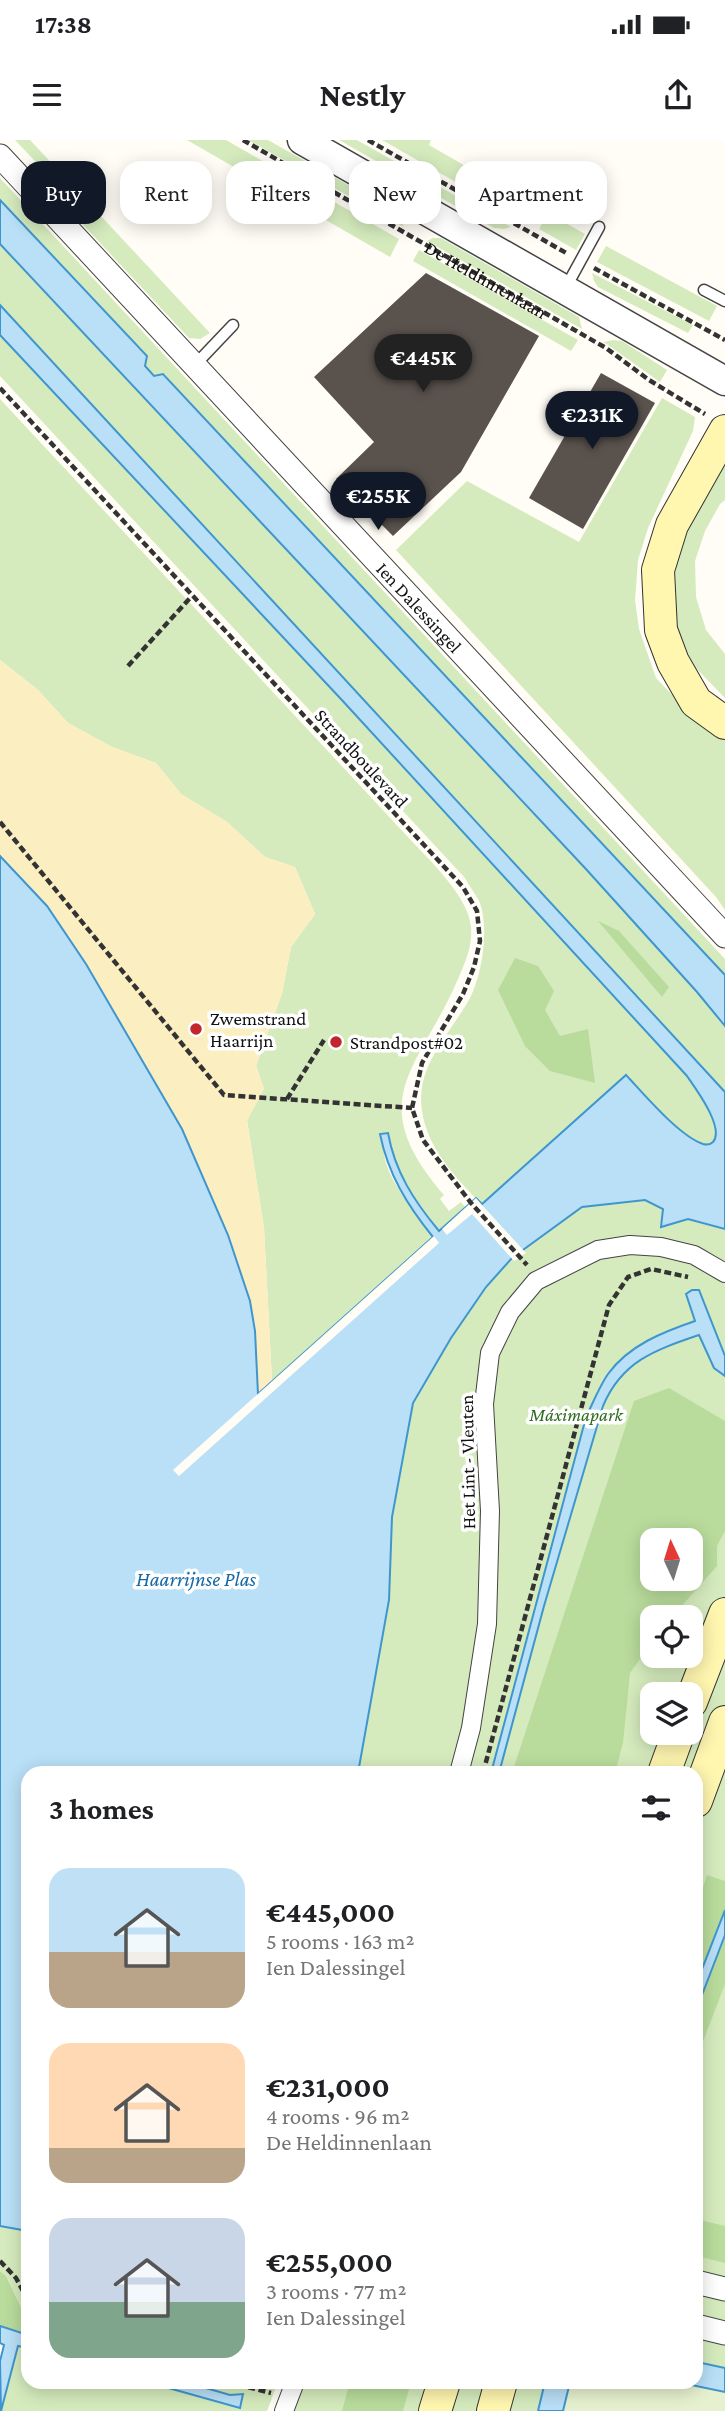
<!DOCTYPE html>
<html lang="en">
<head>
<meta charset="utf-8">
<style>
	body { margin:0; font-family:"Crimson Pro",serif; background:#f6f6f6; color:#202124; height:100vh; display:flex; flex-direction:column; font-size:26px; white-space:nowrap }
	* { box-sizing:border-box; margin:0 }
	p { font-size:23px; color:#757577 }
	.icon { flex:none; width:38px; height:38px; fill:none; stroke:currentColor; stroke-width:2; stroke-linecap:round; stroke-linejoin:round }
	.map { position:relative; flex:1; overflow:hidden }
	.side { position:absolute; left:21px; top:1626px; width:682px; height:623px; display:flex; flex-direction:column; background:#fff; border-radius:21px; box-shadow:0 4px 18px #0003 }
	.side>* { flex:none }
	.top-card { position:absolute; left:21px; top:21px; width:684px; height:63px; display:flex; gap:14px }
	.needle { width:46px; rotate:356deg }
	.buttons { position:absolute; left:640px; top:1388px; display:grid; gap:14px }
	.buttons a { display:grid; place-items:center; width:63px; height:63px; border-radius:14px; background:#fff; box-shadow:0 4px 18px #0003; font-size:35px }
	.price { position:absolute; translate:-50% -60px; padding:0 16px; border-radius:24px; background:#111827; color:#fff; font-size:23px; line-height:46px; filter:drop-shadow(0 2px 4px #0008) }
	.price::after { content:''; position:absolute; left:50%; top:42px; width:21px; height:16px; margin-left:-10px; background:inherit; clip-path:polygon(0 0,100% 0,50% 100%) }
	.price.on { background:#222; color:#fff }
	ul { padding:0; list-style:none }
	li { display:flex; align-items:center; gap:21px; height:175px; padding:0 28px }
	li span { display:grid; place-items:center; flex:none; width:196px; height:140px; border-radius:21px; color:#555 }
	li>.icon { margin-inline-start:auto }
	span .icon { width:84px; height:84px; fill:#fffc; stroke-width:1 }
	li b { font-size:30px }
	h2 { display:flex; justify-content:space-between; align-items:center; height:84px; padding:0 28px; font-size:30px }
	.tag { padding:0 24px; border-radius:21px; background:#fff; box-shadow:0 4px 18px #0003; font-size:24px; line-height:63px }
	.tag.on { background:#111827; color:#fff }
	.status { display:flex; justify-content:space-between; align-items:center; height:49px; padding:0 35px; background:#fff; direction:ltr }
	.status svg { height:19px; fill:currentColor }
	header { display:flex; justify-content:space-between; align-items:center; height:91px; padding:0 28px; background:#fff; font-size:32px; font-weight:700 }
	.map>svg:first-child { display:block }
</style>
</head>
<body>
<div class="status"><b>17:38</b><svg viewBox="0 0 49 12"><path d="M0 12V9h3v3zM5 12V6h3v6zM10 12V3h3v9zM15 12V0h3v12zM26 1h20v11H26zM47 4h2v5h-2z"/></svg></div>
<header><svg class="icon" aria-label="menu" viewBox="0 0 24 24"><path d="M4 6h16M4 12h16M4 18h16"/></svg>Nestly<svg class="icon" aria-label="share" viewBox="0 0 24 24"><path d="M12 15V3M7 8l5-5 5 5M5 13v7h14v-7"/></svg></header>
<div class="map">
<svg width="725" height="2271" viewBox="0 0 725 2271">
	<rect width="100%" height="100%" fill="#fffdf5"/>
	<g fill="#d5ebbd" fill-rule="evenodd">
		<polygon points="15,0 30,0 210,193 200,199 189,198 74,75 51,38"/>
		<polygon points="187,0 226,0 399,99 390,117"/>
		<polygon points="248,0 268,0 398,73 404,87"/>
		<polygon points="339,0 357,0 511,87 504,89 494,88"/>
		<polygon points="382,0 431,0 429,5 526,61 517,77"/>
		<polygon points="0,38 725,819 725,835 164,234 155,236 144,226 147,216 0,60"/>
		<polygon points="548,73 585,94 576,110 539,89"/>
		<polygon points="433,98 441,98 579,177 582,189 427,101"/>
		<polygon points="0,104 585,728 697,852 725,886 725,952 0,165"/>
		<polygon points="606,106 717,166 709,181 597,122"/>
		<polygon points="419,110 578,200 571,211 413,121"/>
		<polygon points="592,133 693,185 688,193 598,147 594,141"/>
		<path d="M 0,195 L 340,558 L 687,936 L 716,979 L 717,997 C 714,1001 710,1006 704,1004 C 684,1000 641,951 625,935 L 482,1065 C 457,1039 427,1008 422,971 C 415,927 449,895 469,860 C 482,836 490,787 479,761 C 475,753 469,746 465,738 L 0,236 Z"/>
		<polygon points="613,200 622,201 667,230 660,242 604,202"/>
		<polygon points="662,258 695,277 693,291 648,388 638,420 635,460 639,489 656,538 700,584 725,599 725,770 716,757 396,410 467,341 579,402"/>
		<path d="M 0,259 L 407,696 C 428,719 468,755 471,787 C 473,805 465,823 458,839 C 419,930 361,959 444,1055 L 440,1059 L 449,1071 L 461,1062 L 466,1068 L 439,1091 C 414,1061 396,1032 388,993 C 387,998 384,1005 384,1010 C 383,1035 418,1078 434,1096 L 272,1241 L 264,1088 L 247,980 L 264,949 L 256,926 L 282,853 L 291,807 L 315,774 L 295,727 L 265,717 L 227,682 L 181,654 L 156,623 L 112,607 L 68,583 L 38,550 L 0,520 Z"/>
		<polygon points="725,314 725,360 720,364 705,391 695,421 696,457 706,490 725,514 725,558 693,525 673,477 671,437 680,402"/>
		<path d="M 645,1060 L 663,1069 L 661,1087 L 688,1079 L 725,1089 L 725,2271 L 294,2271 L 304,2242 L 696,2242 L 696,1633 L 358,1633 L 389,1460 L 392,1377 L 413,1263 L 451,1198 L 486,1147 L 512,1118 L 582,1067 ZM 653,1400 L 691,1400 L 691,1438 L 653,1438 ZM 653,1477 L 691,1477 L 691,1516 L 653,1516 ZM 653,1554 L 691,1554 L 691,1592 L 653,1592 Z"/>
		<polygon points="0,2086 28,2091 28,2182 6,2136 0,2131"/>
		<polygon points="18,2205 28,2208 28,2242 147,2242 239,2268 243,2255 230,2255 185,2242 278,2242 267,2271 1,2271"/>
	</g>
	<g fill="#b9dc9c" fill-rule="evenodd">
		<polygon points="598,781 619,791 669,847 662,857"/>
		<polygon points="515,818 538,826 554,851 545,870 560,896 588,889 595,943 550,931 525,906 498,850"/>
		<path d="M 669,1248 L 725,1281 L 725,1391 L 717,1406 L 717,1426 L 672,1477 L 653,1477 L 653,1501 L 630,1533 L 623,1603 L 615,1633 L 512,1633 L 634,1261 ZM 653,1400 L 691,1400 L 691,1438 L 653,1438 Z"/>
		<polygon points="707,1735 725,1741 725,1770 697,1842 697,1767"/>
		<polygon points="725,1795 725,1844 697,1917 697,1868"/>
		<polygon points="696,2079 725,2086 725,2123 697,2116"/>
		<polygon points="0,2131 6,2136 28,2182 28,2195 0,2186"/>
		<polygon points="350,2242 411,2242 403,2271 342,2271"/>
	</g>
	<polygon fill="#fbeec1" points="0,520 38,550 68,583 112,607 156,623 181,654 227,682 265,717 295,727 315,774 291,807 282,853 256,926 264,949 247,981 264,1088 272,1241 257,1255 255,1191 250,1161 228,1095 182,989 86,824 47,766 0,716"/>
	<polygon fill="#e6f2cf" points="570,2242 677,2242 725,2252 725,2271 563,2271"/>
	<g fill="#b9e0f7" stroke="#3f96cf" stroke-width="2">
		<polygon points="0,60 147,216 145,226 154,236 163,234 725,835 725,886 697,852 585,728 0,104"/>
		<path d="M 0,165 L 725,952 L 725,1089 L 688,1079 L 661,1087 L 663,1069 L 645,1060 L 582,1067 L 512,1118 L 486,1147 L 451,1198 L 413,1263 L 392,1377 L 389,1460 L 358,1633 L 28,1633 L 28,2091 L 0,2086 L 0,716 L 47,766 L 86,824 L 182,989 L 228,1095 L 250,1161 L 255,1191 L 258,1254 L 433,1097 C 407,1065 388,1034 380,994 L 388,993 C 395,1032 414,1061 439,1091 L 476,1058 L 482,1064 L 626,935 C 644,954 679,996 703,1004 C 707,1005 710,1005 713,1002 C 725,988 696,949 687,936 L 340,558 L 0,195 Z"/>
		<path d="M 692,1150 L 699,1150 L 725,1216 L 725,1236 L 714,1228 L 699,1195 C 655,1210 622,1221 603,1266 L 544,1466 L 499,1633 L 491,1633 L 586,1277 C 593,1263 599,1247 608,1234 C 629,1205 663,1192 695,1181 L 686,1154 Z"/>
		<polygon points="725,1770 725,1795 697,1868 697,1842"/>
		<polygon points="0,2186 28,2195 28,2208 18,2206 1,2271 0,2221 4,2205 0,2203"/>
		<polygon points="697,2222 725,2228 725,2252 677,2242 696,2242"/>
		<polygon points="147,2242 185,2242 230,2255 243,2254 240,2268"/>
		<polygon points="545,2242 570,2242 563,2271 538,2271"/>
	</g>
	<g fill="#fffdf5">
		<polygon points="476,1058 482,1065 526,1113 514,1121 472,1074 447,1095 442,1089"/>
		<polygon points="434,1096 439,1103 179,1336 173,1330"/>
	</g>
	<g fill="#5a524d">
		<polygon points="426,133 539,196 461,332 393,396 336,339 374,302 314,237"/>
		<polygon points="601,233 655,263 583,389 529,358"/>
	</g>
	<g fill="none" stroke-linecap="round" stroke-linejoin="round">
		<g stroke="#444" stroke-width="13">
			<g id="service">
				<polyline points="565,149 599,87"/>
				<polyline points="704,150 725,161"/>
				<polyline points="194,226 233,185"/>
			</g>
		</g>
		<g stroke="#444" stroke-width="20">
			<g id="pedestrian">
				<polyline points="459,1633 471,1588 487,1484 490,1371 484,1264 490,1213 510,1172 536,1141 598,1110 630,1105 661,1107 694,1115 725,1133"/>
				<polyline points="284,2271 295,2242"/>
			</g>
		</g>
		<g stroke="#444" stroke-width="25">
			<g id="minor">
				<path id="s2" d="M 0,16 L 725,796"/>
				<polyline points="696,2142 725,2149"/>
				<polyline points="696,2186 725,2193"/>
			</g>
		</g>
		<g stroke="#444" stroke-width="31">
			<polyline id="tertiary" points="302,0 725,241"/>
		</g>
		<g stroke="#333" stroke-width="34">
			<g id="secondary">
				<polyline points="725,291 672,385 658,430 661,490 673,522 696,562 725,583"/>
				<polyline points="691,1562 725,1474"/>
				<polyline points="664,1633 679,1592"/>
				<polyline points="696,1661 725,1582"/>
				<polyline points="435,2271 444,2242"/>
				<polyline points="493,2271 501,2242"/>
			</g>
		</g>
		<g stroke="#333" stroke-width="4.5" stroke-dasharray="7 3.5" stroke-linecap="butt">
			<path id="s1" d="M 243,0 L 606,208 L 649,240 L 705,274"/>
			<polyline points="368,0 568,114"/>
			<polyline points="594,128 725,200"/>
			<polyline points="0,248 463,747 477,771 480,801 474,827 463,854 422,923 412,968 423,1000 471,1063 527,1125"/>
			<polyline points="128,526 191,457"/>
			<polyline points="0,682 224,955 412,968"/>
			<polyline points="287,959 324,900"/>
			<polyline points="483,1633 609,1165 628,1137 651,1129 688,1137"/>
			<polyline points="0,2121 16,2138 28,2160"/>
			<polyline points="228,2242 271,2253"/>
		</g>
		<use href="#service" stroke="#fff" stroke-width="10"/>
		<use href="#pedestrian" stroke="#fff" stroke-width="18"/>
		<use href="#minor" stroke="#fff" stroke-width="23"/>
		<use href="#tertiary" stroke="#fff" stroke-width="28"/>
		<use href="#secondary" stroke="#fff6b0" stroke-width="32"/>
	</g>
	<g fill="#c4262e" stroke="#fff" stroke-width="2.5">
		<circle cx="196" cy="889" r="7"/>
		<circle cx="336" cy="902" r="7"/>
	</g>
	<g text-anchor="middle" stroke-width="7" stroke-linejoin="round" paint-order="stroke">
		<g font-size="19" fill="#111" stroke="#fff">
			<text dy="7" stroke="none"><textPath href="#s1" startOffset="280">De Heldinnenlaan</textPath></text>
			<text dy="7" stroke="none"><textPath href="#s2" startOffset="616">Ien Dalessingel</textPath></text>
			<text transform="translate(362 618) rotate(47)" y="7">Strandboulevard</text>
			<text transform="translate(467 1322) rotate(-91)" y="7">Het Lint - Vleuten</text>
		</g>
		<g font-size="19" fill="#111" stroke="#fff" text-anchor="start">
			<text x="210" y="885">Zwemstrand<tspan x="210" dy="22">Haarrijn</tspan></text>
			<text x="350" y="909">Strandpost#02</text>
		</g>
		<g font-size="19" font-style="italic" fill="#2f6b1f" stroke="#fff">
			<text x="576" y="1281">Máximapark</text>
		</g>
		<g font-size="21" font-style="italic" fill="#1768a6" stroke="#fff">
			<text x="196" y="1446">Haarrijnse Plas</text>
		</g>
	</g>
</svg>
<div class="buttons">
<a><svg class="needle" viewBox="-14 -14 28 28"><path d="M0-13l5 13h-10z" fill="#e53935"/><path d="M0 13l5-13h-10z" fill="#757577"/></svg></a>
<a><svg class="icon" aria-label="locate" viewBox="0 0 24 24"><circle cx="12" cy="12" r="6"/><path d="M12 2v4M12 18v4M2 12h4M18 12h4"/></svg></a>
<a><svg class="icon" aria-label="layers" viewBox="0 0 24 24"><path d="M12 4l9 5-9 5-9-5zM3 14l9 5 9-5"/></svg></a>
</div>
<b class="price on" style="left:423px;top:254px">€445K</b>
<b class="price" style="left:592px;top:311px">€231K</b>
<b class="price" style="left:378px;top:392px">€255K</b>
<div class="top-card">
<a class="tag on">Buy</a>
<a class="tag">Rent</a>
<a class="tag">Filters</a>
<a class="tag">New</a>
<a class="tag">Apartment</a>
</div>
<section class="side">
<h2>3 homes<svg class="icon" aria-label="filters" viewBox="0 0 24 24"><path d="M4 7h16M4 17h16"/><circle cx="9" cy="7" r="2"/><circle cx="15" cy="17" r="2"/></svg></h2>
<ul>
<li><span style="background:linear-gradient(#bfe0f5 60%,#b9a48a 0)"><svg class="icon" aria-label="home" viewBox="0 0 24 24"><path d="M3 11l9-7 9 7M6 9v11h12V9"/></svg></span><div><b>€445,000</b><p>5 rooms · 163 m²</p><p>Ien Dalessingel</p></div></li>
<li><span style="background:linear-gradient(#ffd9b3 75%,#b9a48a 0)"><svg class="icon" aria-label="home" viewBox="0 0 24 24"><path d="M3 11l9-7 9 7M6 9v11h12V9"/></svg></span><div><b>€231,000</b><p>4 rooms · 96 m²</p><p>De Heldinnenlaan</p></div></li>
<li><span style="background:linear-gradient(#c9d6e8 60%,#7fa58c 0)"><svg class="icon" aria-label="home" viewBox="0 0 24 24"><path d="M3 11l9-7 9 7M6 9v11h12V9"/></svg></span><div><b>€255,000</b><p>3 rooms · 77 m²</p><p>Ien Dalessingel</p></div></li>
</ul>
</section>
</div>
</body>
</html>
